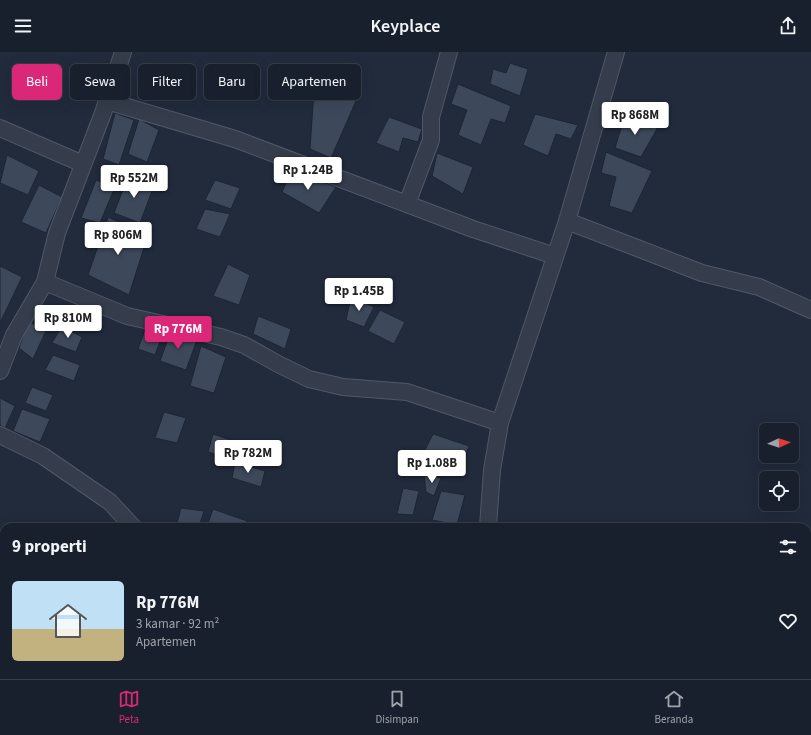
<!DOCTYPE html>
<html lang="id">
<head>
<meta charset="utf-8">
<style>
	body { margin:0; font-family:"Source Sans 3",sans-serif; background:#262d39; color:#f1f3f6; height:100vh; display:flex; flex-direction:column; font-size:15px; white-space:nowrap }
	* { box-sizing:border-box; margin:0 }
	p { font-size:13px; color:#9fa3aa }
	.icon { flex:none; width:22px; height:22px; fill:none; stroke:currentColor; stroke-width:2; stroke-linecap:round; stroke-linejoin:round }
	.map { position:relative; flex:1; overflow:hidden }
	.sheet { position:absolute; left:0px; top:471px; width:811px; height:156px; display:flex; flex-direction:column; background:#19202d; border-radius:12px 12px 0 0; box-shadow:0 4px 16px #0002,0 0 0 1px #373e49 }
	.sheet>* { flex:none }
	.banner { position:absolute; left:12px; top:12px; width:400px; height:36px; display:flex; gap:8px }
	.needle { width:26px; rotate:87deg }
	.controls { position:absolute; left:759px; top:371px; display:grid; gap:8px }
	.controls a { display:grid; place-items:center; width:40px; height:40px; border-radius:6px; background:#19202d; box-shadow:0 4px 16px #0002,0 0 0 1px #373e49; font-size:20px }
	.price { position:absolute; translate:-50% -34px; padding:0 9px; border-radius:4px; background:#fff; color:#222; font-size:13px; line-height:26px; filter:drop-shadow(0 1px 2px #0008) }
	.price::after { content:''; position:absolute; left:50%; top:24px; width:12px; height:9px; margin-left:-6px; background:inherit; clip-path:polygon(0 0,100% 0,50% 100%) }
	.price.active { background:#db2777; color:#fff }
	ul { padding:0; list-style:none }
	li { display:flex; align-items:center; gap:12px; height:100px; padding:0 12px }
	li+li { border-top:1px solid #373e49 }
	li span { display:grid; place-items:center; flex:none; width:112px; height:80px; border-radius:6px; color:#555 }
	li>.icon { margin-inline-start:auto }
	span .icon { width:48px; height:48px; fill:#fffc; stroke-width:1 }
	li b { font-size:17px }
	h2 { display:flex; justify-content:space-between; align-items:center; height:48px; padding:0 12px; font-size:17px }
	.chip { padding:0 14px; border-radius:6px; background:#19202d; box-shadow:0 4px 16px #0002,0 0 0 1px #373e49; font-size:14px; line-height:36px }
	.chip.active { background:#db2777; color:#fff }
	header { display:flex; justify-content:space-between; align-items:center; height:52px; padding:0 12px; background:#19202d; font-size:18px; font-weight:600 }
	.tab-bar { display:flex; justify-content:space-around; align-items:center; height:56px; border-top:1px solid #373e49; background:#19202d; font-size:11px; color:#9fa3aa }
	.tab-bar a { display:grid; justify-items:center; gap:2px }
	.tab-bar .active { color:#db2777 }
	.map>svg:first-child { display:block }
</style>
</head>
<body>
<header><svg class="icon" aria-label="menu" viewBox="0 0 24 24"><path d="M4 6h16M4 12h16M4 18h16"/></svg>Keyplace<svg class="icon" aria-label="share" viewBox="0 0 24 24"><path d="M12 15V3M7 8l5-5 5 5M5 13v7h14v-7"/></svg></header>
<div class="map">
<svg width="811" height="627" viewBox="0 0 811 627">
	<rect width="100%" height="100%" fill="#212b3c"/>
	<g fill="#3d495b" stroke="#1c2533">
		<polygon points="510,11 528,17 520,44 490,32 493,17 506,21"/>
		<polygon points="458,32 511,54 505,71 491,67 481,93 458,83 467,58 451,52"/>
		<polygon points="314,38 356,49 331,106 310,97"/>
		<polygon points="115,61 134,68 119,113 103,107"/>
		<polygon points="535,62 578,73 571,87 556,82 548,104 523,93"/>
		<polygon points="625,63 658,75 641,105 615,96"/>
		<polygon points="389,65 422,77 418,90 403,86 399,100 376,91"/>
		<polygon points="139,67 159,78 147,110 128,102"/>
		<polygon points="606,100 652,119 632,161 609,154 616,125 601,121"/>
		<polygon points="437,101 473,115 463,142 432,124"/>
		<polygon points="7,103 39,119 28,143 0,131"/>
		<polygon points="292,118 336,135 319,161 282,140"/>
		<polygon points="129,122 154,134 140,171 114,161"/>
		<polygon points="96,128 115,135 100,171 81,166"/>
		<polygon points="215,128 240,136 231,157 205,148"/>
		<polygon points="39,133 62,145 46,181 21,170"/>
		<polygon points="205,157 230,162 220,185 196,177"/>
		<polygon points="108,165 148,183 129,243 88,223"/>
		<polygon points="228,212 250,223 239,253 213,244"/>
		<polygon points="0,214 22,225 0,271"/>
		<polygon points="351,245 374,255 364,275 346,268"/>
		<polygon points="380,258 405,270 394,292 368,279"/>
		<polygon points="258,264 291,277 285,297 253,282"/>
		<polygon points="28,269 46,279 33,307 19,296"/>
		<polygon points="62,274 82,285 76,300 52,291"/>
		<polygon points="146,275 164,279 155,303 138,297"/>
		<polygon points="171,279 197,288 186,318 160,309"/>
		<polygon points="201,294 226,305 214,341 190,334"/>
		<polygon points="53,303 80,313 74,329 45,318"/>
		<polygon points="32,335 53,343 46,359 25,351"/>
		<polygon points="0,346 15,354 5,376 0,373"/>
		<polygon points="22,357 50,367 40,390 13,379"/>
		<polygon points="164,360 186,366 177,391 155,386"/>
		<polygon points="213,382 231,388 224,405 208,400"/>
		<polygon points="433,382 469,394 461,415 423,402"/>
		<polygon points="235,410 265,419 261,435 232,426"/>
		<polygon points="424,421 441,426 434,444 426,440"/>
		<polygon points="403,436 419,439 413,463 397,462"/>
		<polygon points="441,439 465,443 457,473 432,468"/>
		<polygon points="181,456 204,459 199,475 176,475"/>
		<polygon points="213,457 247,469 244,475 221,475 208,471"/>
		<polygon points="683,623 690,623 704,627 682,627"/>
	</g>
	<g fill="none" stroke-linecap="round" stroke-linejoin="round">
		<g stroke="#505867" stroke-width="18">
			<g id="minor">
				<polyline points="107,49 235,87 473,177 555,204"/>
				<polyline points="0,76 83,112"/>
				<polyline points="407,152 431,88 431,65 449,0"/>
				<polyline points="567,169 702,221 759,235 811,258"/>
				<polyline points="45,230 57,181 103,61 123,0"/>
				<polyline points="0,319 14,283 45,230 127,264 221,285 244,293 280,313 309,327 343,335 407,340 500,371"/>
				<polyline points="0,383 43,404 110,450 133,475"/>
				<polyline points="488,475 492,418 500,371 567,169 616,0"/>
				<polyline points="487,623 487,627"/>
			</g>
		</g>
		<use href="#minor" stroke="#353d4c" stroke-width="16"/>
	</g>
</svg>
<div class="controls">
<a><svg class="needle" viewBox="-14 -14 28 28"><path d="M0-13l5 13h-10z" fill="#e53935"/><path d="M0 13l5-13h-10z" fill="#9fa3aa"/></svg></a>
<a><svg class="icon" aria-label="locate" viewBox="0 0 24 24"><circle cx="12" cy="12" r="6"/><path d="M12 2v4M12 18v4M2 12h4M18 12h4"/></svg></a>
</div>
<b class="price" style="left:635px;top:84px">Rp 868M</b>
<b class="price" style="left:308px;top:139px">Rp 1.24B</b>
<b class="price" style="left:134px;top:147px">Rp 552M</b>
<b class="price" style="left:118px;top:204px">Rp 806M</b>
<b class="price" style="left:359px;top:260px">Rp 1.45B</b>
<b class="price" style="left:68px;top:287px">Rp 810M</b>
<b class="price active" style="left:178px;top:298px">Rp 776M</b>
<b class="price" style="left:248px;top:422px">Rp 782M</b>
<b class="price" style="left:432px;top:432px">Rp 1.08B</b>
<div class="banner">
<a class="chip active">Beli</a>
<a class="chip">Sewa</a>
<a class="chip">Filter</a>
<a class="chip">Baru</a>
<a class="chip">Apartemen</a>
</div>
<section class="sheet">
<h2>9 properti<svg class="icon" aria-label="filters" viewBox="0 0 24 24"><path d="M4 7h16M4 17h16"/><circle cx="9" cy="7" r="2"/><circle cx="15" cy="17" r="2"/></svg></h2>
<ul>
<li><span style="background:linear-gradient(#bfe0f5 60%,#c2b280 0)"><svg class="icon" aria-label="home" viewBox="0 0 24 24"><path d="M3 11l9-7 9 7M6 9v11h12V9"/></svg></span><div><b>Rp 776M</b><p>3 kamar · 92 m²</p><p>Apartemen</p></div><svg class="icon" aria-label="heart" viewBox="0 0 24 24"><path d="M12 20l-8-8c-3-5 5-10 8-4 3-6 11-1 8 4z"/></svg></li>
</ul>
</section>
</div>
<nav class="tab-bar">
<a class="active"><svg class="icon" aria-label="map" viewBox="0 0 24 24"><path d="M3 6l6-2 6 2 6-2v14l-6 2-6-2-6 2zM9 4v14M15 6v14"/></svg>Peta</a>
<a><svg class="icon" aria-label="saved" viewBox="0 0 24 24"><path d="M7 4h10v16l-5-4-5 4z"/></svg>Disimpan</a>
<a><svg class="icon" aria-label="home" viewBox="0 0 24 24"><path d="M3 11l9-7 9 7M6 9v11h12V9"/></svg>Beranda</a>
</nav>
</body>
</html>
